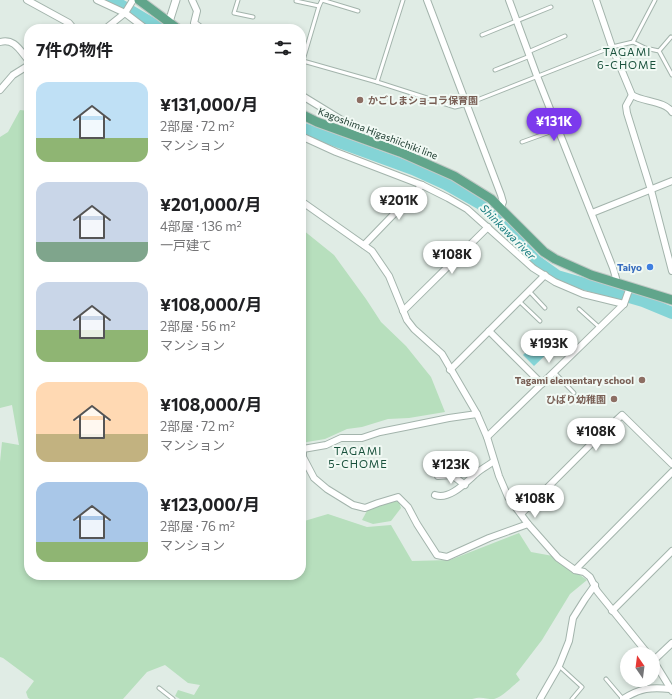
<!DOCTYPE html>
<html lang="ja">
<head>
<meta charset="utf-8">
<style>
	body { margin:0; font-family:Commissioner,"Noto Sans JP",sans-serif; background:#f6f6f6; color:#202124; height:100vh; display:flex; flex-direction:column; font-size:15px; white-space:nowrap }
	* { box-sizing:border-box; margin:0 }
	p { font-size:13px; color:#757577 }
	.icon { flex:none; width:22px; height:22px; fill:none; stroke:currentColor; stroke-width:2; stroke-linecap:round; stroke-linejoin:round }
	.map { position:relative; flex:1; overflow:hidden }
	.drawer { position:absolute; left:24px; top:24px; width:282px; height:556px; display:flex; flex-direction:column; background:#fff; border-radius:16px; box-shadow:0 2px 6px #0003 }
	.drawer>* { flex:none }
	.needle { width:26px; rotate:346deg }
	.buttons { position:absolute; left:620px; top:647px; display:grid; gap:8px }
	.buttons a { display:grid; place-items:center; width:40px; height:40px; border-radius:50%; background:#fff; box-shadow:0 2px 6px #0003; font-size:20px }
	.price { position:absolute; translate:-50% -34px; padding:0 9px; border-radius:14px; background:#fff; color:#222; font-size:13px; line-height:26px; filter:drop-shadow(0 1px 2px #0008) }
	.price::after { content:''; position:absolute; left:50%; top:24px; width:12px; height:9px; margin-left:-6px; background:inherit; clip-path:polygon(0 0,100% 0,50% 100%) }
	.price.on { background:#7c3aed; color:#fff }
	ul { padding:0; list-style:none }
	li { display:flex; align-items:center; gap:12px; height:100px; padding:0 12px }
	li span { display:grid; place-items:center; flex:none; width:112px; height:80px; border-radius:12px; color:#555 }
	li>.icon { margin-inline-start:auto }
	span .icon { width:48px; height:48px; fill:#fffc; stroke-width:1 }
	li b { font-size:17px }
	h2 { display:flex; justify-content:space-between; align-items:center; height:48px; padding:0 12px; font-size:17px }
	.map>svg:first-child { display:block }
</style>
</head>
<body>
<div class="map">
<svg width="672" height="699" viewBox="0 0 672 699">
	<rect width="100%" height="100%" fill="#e0ece5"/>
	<g fill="#b7dfbd">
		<path d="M 20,110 L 29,111 L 29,575 L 301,575 L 301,522 L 328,514 L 367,527 L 391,525 L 412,561 L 450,560 L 519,533 L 531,552 L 553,556 L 587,580 L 570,594 L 542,640 L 516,674 L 520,680 C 515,684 501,698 494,699 C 485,699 482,696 472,699 L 180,699 L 175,696 L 178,690 L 194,695 L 200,685 L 188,683 L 165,665 L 147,672 L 123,699 L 30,699 L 28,698 L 26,692 L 34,681 L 3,658 L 0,657 L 0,462 L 2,442 L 19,445 L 12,405 L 0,408 L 0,137 L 8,132 Z"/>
		<polygon points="301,229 303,230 334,255 366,299 381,322 406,346 431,377 445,412 409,418 388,419 362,427 347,429 325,439 301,443"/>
		<polygon points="398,499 401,508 391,521 373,524 362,520 368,509"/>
	</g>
	<polygon fill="#84d4d6" points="542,337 553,348 534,366 523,355"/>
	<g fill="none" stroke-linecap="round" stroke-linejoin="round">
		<g stroke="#84d4d6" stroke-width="12">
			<polyline points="112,0 161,29"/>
			<polyline points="301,128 413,169 446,184 481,204 505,228 536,261 557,276 643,301 672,313"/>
		</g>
		<g stroke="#a3b4ac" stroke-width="5">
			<g id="service">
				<polyline points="238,0 234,13 253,17"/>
				<polyline points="322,0 358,11"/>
				<polyline points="296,1 319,6"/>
				<polyline points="482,35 551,7"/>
				<polyline points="633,42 655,0"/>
				<polyline points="659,51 671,37"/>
				<polyline points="528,52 565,36"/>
				<polyline points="303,61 377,82 455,107 467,104 612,47 633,42 645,48 659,51 672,75"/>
				<polyline points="301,67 319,6 322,0"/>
				<polyline points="495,70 530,56"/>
				<polyline points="377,82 403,0"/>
				<polyline points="522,142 558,129"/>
				<polyline points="529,291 545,308"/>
				<polyline points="519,301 540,321"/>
				<polyline points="579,309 599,327"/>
				<polyline points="554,372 574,393"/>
				<polyline points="559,666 582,687 572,699"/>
				<polyline points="606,679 623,699"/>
				<polyline points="159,688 173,699"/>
			</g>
		</g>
		<g stroke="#a3b4ac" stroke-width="8">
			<g id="minor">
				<polyline points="27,0 69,23 74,29"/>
				<polyline points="97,0 125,13 146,29"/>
				<polyline points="192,0 197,11 194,23 202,29"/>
				<polyline points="427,0 501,195 503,202 501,207"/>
				<polyline points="509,0 537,76 613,268 616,278 615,283"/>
				<path d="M 596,0 L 612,47 L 632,95 C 643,102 665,101 672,112"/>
				<polyline points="105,29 125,13 133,0"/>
				<path d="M 0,42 C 15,38 20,51 29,61"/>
				<polyline points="0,90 13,75 29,65"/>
				<polyline points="301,95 358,130 358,137"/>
				<polyline points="632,95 626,106 627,113 651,190 672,271"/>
				<polyline points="301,136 336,152 422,185 448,198 467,209 533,268 555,282 583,294 624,304"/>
				<polyline points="301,201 372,251 389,276 407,320 414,329 442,354 477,414 487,437 499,476 508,497 528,524 558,558 575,570 584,572 590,577 597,591 648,654"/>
				<polyline points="592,213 672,181"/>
				<polyline points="364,245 422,185"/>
				<polyline points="403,311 488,227"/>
				<polyline points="489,331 542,384"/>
				<polyline points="450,370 545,275"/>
				<polyline points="477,414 449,418 405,427 380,432 362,438 341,438 326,445 303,449 303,457 314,478 327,489 353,505 365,508 378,503 398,497 408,507 417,524 437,555 447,557 489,538 528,524"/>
				<polyline points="487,437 624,304 630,287"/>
				<polyline points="438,476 452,475 465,485"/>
				<path d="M 435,495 C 450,501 468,480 478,472 C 483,468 489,465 494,461"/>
				<polyline points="521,514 596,439 622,415 672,464"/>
				<polyline points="575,570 672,472"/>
				<polyline points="612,611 672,551"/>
				<polyline points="653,660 672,691"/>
				<polyline points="653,661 672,643"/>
				<polyline points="540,699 559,666 569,641 573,618 585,599 595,585"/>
				<path d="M 623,699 C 640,688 651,687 670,689"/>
			</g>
		</g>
		<g stroke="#a3b4ac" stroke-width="9">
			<polyline id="tertiary" points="169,22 176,0"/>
		</g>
		<g stroke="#c1c9c6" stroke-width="11">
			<g id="primary">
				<polyline points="139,0 178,29"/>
				<polyline points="301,114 317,122 400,152 454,176 491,199 544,252 555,259 591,275 672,300"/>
			</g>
		</g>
		<use href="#service" stroke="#fff" stroke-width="3"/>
		<use href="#minor" stroke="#fff" stroke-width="6"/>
		<use href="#tertiary" stroke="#fff" stroke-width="7"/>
		<use href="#primary" stroke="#61a58b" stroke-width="9"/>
	</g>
	<g fill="#8d6e63" stroke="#f1f9f4" stroke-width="1.5">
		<circle cx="360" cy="100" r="4"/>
		<circle cx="642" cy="380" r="4"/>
		<circle cx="614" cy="399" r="4"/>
	</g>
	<circle fill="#3f7fe0" stroke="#f1f9f4" stroke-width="1.5" cx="650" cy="267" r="4"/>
	<g text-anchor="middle" stroke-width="4" stroke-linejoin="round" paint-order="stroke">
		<g font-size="10" font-weight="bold" fill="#785e54" stroke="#f1f9f4" text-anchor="end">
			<text x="368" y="104" text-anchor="start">かごしまショコラ保育園</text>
			<text x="634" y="384">Tagami elementary school</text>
			<text x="606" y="403">ひばり幼稚園</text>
		</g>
		<g font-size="10" fill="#203e32" stroke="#f1f9f4">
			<text transform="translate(378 133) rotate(21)" y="4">Kagoshima Higashiichiki line</text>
		</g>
		<g font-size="10" font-weight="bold" fill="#366cbe" stroke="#f1f9f4" text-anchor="end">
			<text x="642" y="271">Taiyo</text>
		</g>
		<g font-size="11" letter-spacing="1" fill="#1a523d" stroke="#f1f9f4">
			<text x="627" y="56">TAGAMI<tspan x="627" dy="13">6-CHOME</tspan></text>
			<text x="358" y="455">TAGAMI<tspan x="358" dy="13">5-CHOME</tspan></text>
		</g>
		<g font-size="11" font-style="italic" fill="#157b7f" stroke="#f1f9f4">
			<text transform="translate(508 232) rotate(45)" y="4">Shinkawa river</text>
		</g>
	</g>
</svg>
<div class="buttons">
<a><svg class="needle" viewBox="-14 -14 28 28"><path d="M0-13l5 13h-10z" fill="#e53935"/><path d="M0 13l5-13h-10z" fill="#757577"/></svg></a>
</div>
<b class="price on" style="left:554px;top:142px">¥131K</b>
<b class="price" style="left:399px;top:221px">¥201K</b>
<b class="price" style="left:452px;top:275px">¥108K</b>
<b class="price" style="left:549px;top:364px">¥193K</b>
<b class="price" style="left:596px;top:452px">¥108K</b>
<b class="price" style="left:451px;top:485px">¥123K</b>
<b class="price" style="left:535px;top:519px">¥108K</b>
<section class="drawer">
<h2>7件の物件<svg class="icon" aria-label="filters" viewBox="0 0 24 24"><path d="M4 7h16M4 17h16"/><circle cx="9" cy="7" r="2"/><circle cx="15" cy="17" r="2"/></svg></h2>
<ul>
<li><span style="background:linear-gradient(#bfe0f5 70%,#8fb573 0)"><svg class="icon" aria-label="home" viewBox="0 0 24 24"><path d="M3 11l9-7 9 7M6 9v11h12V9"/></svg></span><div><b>¥131,000/月</b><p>2部屋 · 72 m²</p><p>マンション</p></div></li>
<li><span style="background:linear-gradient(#c9d6e8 75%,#7fa58c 0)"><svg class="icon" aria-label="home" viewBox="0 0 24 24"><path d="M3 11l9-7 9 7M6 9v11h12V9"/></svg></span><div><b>¥201,000/月</b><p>4部屋 · 136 m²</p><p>一戸建て</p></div></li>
<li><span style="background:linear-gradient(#c9d6e8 60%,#8fb573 0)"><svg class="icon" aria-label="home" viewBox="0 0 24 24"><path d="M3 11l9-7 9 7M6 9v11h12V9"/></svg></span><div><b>¥108,000/月</b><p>2部屋 · 56 m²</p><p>マンション</p></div></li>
<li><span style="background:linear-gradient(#ffd9b3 65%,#c2b280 0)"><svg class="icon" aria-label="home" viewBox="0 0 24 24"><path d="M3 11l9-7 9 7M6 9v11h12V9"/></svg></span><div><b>¥108,000/月</b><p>2部屋 · 72 m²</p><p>マンション</p></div></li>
<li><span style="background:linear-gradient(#a9c7e8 75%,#8fb573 0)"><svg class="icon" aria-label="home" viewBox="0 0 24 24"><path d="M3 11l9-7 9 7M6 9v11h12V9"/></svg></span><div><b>¥123,000/月</b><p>2部屋 · 76 m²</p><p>マンション</p></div></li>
</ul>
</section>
</div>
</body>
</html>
